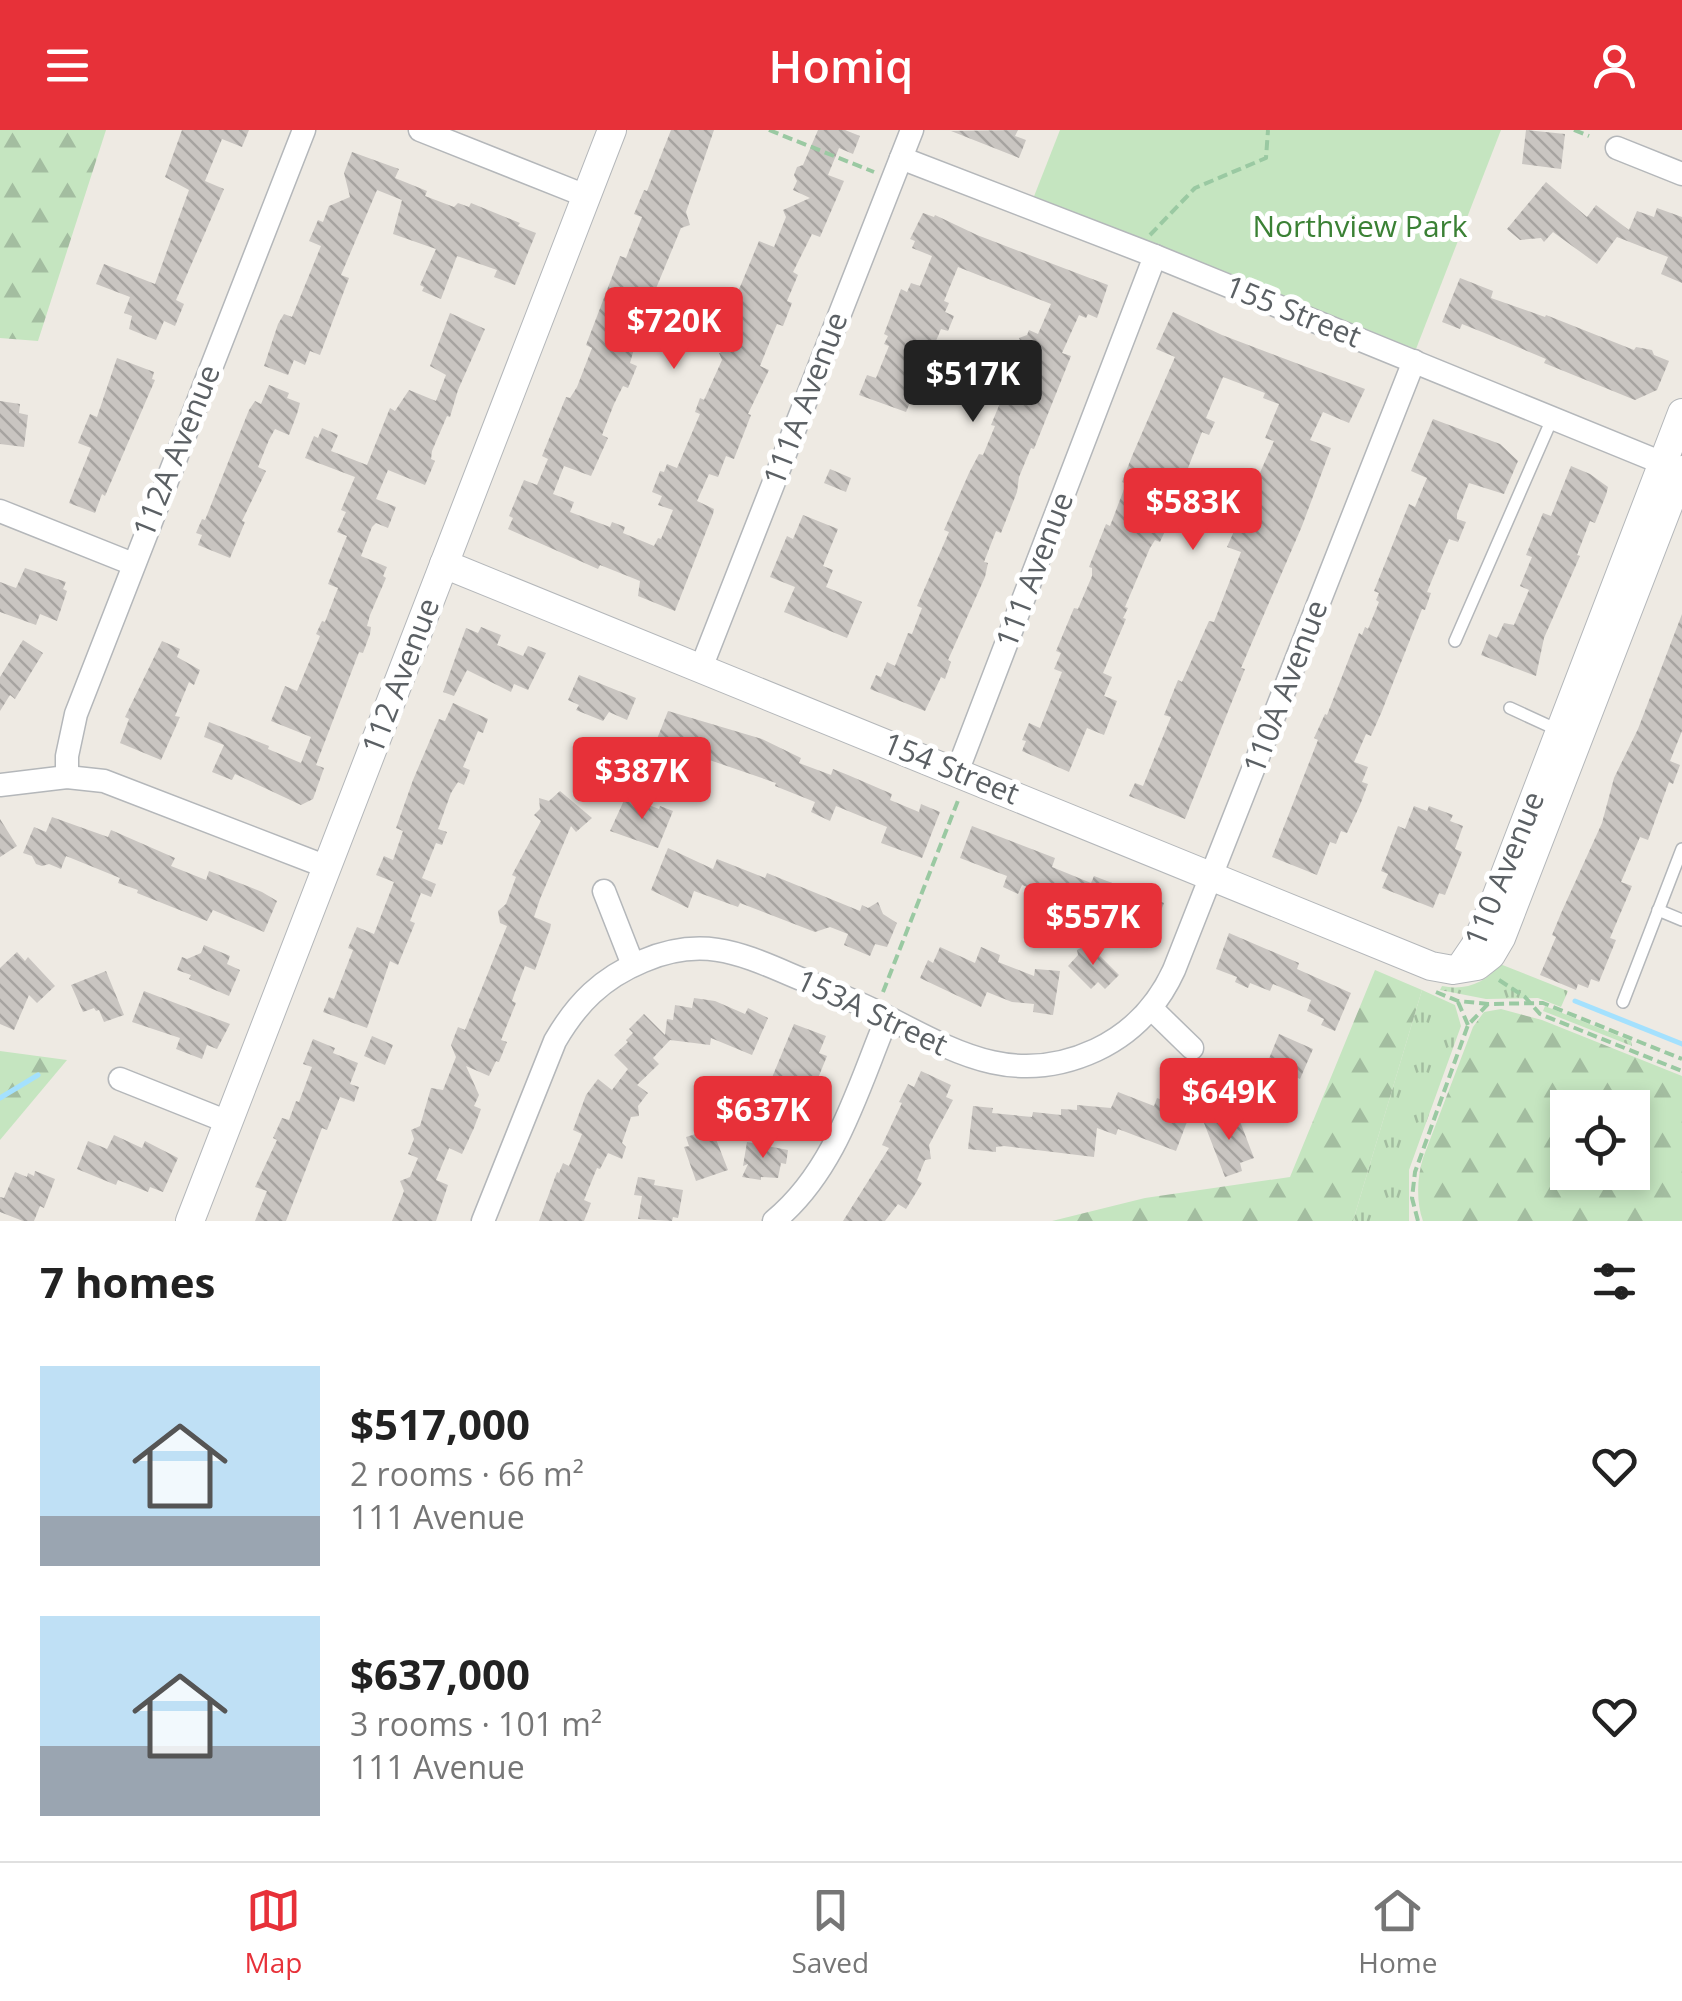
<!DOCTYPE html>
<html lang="en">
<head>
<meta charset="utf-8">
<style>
	body { margin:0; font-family:"Open Sans",sans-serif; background:#f2f2f2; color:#222; height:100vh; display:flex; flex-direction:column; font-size:38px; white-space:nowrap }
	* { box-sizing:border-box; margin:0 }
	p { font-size:32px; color:#767676 }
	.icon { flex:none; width:55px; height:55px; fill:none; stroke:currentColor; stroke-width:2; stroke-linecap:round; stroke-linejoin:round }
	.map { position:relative; height:1091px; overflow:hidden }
	.panel { display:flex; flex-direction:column; background:#fff; flex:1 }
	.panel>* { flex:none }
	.tools { position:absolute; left:1550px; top:960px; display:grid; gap:20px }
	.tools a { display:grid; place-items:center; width:100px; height:100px; border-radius:0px; background:#fff; box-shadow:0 5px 15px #0003; font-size:50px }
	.price { position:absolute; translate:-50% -85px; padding:0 22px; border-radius:10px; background:#e73139; color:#fff; font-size:32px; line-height:65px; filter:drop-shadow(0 2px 5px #0008) }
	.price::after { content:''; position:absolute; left:50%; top:60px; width:30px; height:22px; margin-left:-15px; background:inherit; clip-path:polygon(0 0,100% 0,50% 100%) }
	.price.active { background:#222; color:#fff }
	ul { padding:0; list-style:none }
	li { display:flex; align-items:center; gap:30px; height:250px; padding:0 40px }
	li span { display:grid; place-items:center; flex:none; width:280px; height:200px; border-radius:0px; color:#555 }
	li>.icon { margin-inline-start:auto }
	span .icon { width:120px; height:120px; fill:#fffc; stroke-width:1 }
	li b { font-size:42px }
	h2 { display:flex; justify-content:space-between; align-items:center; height:120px; padding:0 40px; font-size:42px }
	header { display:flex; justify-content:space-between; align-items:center; height:130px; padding:0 40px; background:#e73139; color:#fff; font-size:45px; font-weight:600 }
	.menu { display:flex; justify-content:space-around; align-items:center; height:140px; border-top:2px solid #e0e0e0; background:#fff; font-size:28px; color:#767676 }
	.menu a { display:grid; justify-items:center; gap:5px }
	.menu .active { color:#e73139 }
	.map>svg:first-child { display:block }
</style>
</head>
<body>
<header><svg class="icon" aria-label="menu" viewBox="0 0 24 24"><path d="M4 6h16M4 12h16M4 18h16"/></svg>Homiq<svg class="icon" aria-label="person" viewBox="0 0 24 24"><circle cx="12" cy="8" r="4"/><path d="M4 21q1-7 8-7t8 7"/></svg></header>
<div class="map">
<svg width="1682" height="1091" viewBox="0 0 1682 1091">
	<defs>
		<pattern id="grass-tufts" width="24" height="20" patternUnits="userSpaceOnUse" patternTransform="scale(2.5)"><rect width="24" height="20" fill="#c5e5c0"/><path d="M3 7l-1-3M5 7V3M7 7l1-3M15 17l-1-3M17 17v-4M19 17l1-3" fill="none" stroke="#a3bda0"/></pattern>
		<pattern id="forest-firs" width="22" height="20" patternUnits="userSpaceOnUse" patternTransform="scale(2.5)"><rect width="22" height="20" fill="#c5e5c0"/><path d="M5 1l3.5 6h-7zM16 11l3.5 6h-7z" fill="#a3bda0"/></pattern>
		<pattern id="building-back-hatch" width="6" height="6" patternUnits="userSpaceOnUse" patternTransform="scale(2.5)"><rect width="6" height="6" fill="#c9c5c1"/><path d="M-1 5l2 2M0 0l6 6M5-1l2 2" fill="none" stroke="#a6a3a0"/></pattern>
	</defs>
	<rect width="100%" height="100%" fill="#eeeae3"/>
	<g fill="url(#grass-tufts)">
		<path d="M 1500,834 L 1568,861 L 1561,877 L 1538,868 L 1486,869 L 1440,860 L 1442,856 C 1465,861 1486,853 1500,834 Z"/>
		<polygon points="1422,860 1455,875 1461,896 1409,1040 1409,1091 1353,1091"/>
		<polygon points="1545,876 1631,911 1632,916 1543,881"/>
	</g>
	<g fill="url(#forest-firs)" fill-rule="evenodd">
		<polygon points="0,0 106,0 38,211 0,208"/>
		<polygon points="1375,840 1422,860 1353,1091 1052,1091 1145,1068 1290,1047"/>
		<path d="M 1501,879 L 1542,890 L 1682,946 L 1682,1091 L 1423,1091 C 1416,1072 1417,1047 1423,1028 L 1473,897 L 1484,882 ZM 1568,978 L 1632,978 L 1632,1042 L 1568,1042 Z"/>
		<polygon points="0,921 67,930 0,1010"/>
	</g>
	<polygon fill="#c5e5c0" points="1060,0 1501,0 1416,219 1313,183 1031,74"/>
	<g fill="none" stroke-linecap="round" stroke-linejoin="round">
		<g stroke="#a4e1fe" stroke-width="5">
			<polyline points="1575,871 1682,914"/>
			<polyline points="0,968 38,945"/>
		</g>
	</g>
	<g fill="url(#building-back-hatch)">
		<polygon points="182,0 249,0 242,17 222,9 205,51 224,59 176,170 184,174 175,196 164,191 156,210 129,199 132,186 124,183 130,167 96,154 104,134 155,154 189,60 165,47"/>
		<polygon points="671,0 714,0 686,82 690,95 681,98 645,185 648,191 641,194 630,233 637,236 628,258 623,256 614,274 602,305 608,308 591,346 564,336 553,364 574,372 570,382 610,397 612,392 625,397 623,403 654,416 658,408 661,409 673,380 658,375 662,366 652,362 660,341 664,342 667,334 677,338 700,284 695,282 700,268 704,270 722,230 719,223 724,221 734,196 718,185 726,165 733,168 740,157 759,111 774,117 786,87 783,80 810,68 793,60 797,51 794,45 797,37 803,35 818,0 845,0 860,6 853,24 839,18 828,45 844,51 820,107 812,104 793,142 798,145 787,171 792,173 783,196 777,194 760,236 769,240 748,284 751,285 734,329 726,326 718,347 709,344 697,371 714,379 713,384 675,481 638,466 640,451 600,435 598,439 508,399 513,388 509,386 524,350 537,355 548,329 542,326 566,267 570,268 577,257 592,218 586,215 620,126 626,128 642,87 634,84 644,60 647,61"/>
		<polygon points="1018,0 1015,6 1026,10 1019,28 951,1"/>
		<polygon points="1526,0 1565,4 1561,39 1522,34"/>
		<polygon points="352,22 399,39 395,48 427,61 425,66 454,77 458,73 469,77 471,73 520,93 518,96 536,103 515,155 494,147 497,140 457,126 441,169 422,161 424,157 420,155 436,119 393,104 402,70 377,60 341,145 349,148 320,225 310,221 305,235 294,230 288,245 264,236 278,194 284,184 292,187 321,116 309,111 318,90 323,92 329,76 350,67 344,43"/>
		<polygon points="1546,52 1587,87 1596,75 1629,100 1637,81 1654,87 1657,78 1682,87 1682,153 1661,144 1668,127 1617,107 1597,134 1553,102 1544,112 1541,108 1520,110 1507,99"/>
		<polygon points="923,83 934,87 935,85 977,105 1108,155 1097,188 1088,184 1086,188 1079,185 1062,223 1071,226 1034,319 1031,318 1019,347 1017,362 1001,403 996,401 984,432 988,433 985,447 948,530 951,532 945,549 941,547 925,581 870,559 876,545 881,547 887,532 895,536 908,503 912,504 922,478 917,476 949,402 944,400 969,343 979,324 983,325 995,296 991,295 1023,217 1019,208 1027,205 1029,200 1038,204 1051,174 958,137 944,171 949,173 945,182 954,186 948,201 941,199 906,282 859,265 867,245 876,248 889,216 884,214 888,206 884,204 901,159 907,162 911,153 920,156 932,126 912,118 915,111 910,109"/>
		<polygon points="1460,148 1493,161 1491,168 1545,187 1546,185 1634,220 1636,217 1652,220 1654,225 1669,231 1657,260 1635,270 1544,233 1546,229 1492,206 1462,194 1460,199 1442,192"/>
		<polygon points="1173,182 1222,205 1365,259 1349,293 1323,282 1310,310 1331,318 1302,396 1241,538 1245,539 1185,689 1129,666 1135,653 1143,656 1171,587 1164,585 1178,550 1182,552 1209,491 1214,492 1241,422 1227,417 1274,311 1265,308 1279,274 1263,268 1265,263 1223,247 1206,288 1215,292 1209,305 1202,302 1181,356 1184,357 1179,371 1160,412 1155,410 1150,418 1125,477 1128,478 1123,488 1126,489 1103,543 1112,547 1104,566 1117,571 1104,605 1087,598 1069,642 1022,621 1026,611 1022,610 1029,593 1040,598 1062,542 1054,539 1061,523 1056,521 1074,478 1078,479 1092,446 1092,438 1089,437 1106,394 1110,396 1126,354 1122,352 1132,326 1175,227 1156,219"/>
		<polygon points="450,183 485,199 458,260 450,287 447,286 432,321 431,329 435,331 425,355 388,340 376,369 396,377 388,398 376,393 372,397 361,426 387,437 383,446 386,448 370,485 367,496 371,497 370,504 363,523 359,522 316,635 324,638 313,669 301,675 235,644 232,650 212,642 224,615 204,607 209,592 269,616 268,619 301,633 311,607 271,591 285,556 297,561 320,506 316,504 322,491 325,492 338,458 328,454 347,406 337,402 346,382 341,380 355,347 305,328 314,306 318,308 322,298 338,305 331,321 367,335 390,278 395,281 409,260 436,271 446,245 430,236"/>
		<polygon points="117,228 154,242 152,249 155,250 105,366 102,364 95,383 69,373 91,318 78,313 90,284 97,287"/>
		<polygon points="269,255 289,263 287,268 300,273 297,284 289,305 275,299 269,310 258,337 266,341 242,391 245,392 230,428 198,415 202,405 196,403 202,389 205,390 249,280 255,271 261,274"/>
		<polygon points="0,271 20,274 19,283 28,285 24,317 0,314"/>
		<polygon points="1433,289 1500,314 1518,331 1504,364 1469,353 1457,384 1457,389 1466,392 1458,412 1449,409 1427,462 1431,463 1425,480 1422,479 1382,581 1371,606 1366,604 1354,632 1368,637 1362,652 1368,654 1360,675 1347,703 1341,701 1336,714 1330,712 1317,745 1272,727 1318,610 1314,608 1325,584 1327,585 1359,503 1362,505 1365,497 1368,499 1379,472 1376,470 1379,463 1374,461 1409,374 1415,377 1427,348 1411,341"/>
		<polygon points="1571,336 1590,344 1608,357 1606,365 1595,393 1590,391 1577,425 1580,426 1544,508 1536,546 1481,525 1489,504 1497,508 1504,493 1514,495 1529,460 1520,456 1532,427 1526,425 1543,383 1551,386"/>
		<polygon points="830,339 851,348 846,362 824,353"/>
		<polygon points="803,385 838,399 823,436 833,440 826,457 862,472 847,508 784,482 795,457 770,447 787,406 793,409"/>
		<polygon points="25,438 66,452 63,459 67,461 57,491 40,484 36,495 0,482 0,452 16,458"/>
		<polygon points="1682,484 1682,601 1670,631 1680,635 1673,654 1669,652 1648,710 1640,707 1621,752 1632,756 1610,808 1616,810 1599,852 1591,849 1588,858 1578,854 1576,860 1540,845 1556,807 1552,805 1562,781 1602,693 1614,648 1638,599"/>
		<polygon points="481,497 501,505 497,515 523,526 528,516 546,523 528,560 514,554 511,562 467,540 454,566 443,562 466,498 478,503"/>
		<polygon points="23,510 43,523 15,569 10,565 0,581 0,547"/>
		<polygon points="162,511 180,519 177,527 200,540 194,555 189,552 175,586 180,587 161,630 120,613 129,589 125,587"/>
		<polygon points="579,545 636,568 627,590 609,582 603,591 576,580 579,575 568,570"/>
		<polygon points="453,573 488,589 483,603 478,601 463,637 470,640 464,655 458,652 451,663 438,699 447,702 442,715 436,713 422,748 436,754 431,767 421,763 410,791 415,793 398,835 390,831 367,898 323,882 329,867 334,869 353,820 348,818 357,797 374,804 394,752 376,745 384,726 393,730 403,701 396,698 413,650 439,589 445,591"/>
		<polygon points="668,581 762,609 801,628 799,633 831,645 833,639 848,645 892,664 890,670 919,682 921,674 940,682 922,728 881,713 887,697 836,676 830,691 811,682 815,672 775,656 776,653 695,625 693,630 655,614"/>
		<polygon points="560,661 592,688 576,702 571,696 540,769 534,787 551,794 550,799 535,840 525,836 515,862 512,871 516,873 501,910 507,912 499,932 496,931 489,946 466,936 479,965 474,976 481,979 474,998 462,1024 449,1018 436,1050 448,1055 436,1091 392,1091 404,1061 400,1051 410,1047 418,1028 408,1024 414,1009 411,1000 420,996 431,958 443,960 456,927 451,915 458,897 465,900 507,796 500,793 498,781 506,774 516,747 512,745 541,691 534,685 540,679 539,668 549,671"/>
		<polygon points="626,666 659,679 660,676 673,681 658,718 610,701"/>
		<polygon points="1414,676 1427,681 1429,676 1453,685 1450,691 1463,696 1455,719 1462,722 1445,765 1439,763 1433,778 1382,758 1388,744 1381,741 1398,696 1405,699"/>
		<polygon points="52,687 108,707 111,700 175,728 171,736 206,750 209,741 262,762 277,771 264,802 213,780 207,791 137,763 138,760 118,753 120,748 66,726 61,739 49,734 42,736 36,734 32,726 23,723 34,697 46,702"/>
		<polygon points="0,689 17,716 0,727"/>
		<polygon points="972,696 1055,728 1052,737 1091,753 1094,746 1164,773 1156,793 1150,791 1143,809 1128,802 1124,812 1100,803 1107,795 1053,773 1055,768 1022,755 1018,764 1003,757 1007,746 960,728"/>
		<polygon points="668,718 713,739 717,729 765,748 767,743 860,781 862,775 868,778 878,772 883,784 897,793 887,817 875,814 870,826 844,815 848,804 830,797 815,802 740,773 738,777 694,761 688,778 651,760"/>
		<polygon points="1229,803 1299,833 1297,839 1351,863 1335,901 1321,895 1324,889 1307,881 1311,870 1273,854 1270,861 1250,853 1248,858 1235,852 1237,847 1216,839"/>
		<polygon points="1088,814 1119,845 1105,859 1098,852 1091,859 1068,836 1078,825 1077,820"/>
		<polygon points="204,815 230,826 227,834 240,840 229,866 189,849 191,845 177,840 182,827 187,829 201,823"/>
		<polygon points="940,817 975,833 981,817 1000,825 998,832 1034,846 1035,839 1060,841 1053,885 1033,882 1034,874 1012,872 987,862 981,877 920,848 928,830 933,833"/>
		<polygon points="17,822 25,831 28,827 55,856 37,873 29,865 14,900 0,894 0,838"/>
		<polygon points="106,841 124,885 104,892 99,880 96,881 94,878 83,882 71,855"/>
		<polygon points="144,861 230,894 217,919 207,915 202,929 176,919 180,908 132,892"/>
		<polygon points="694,868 715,871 745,884 748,878 768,888 752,925 711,908 710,915 670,910 653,928 659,934 637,955 648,963 638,976 639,986 631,987 622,1013 626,1017 622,1029 608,1023 600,1039 597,1038 584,1070 591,1073 584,1091 539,1091 557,1042 559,1043 563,1033 569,1036 582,1004 573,1000 586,965 598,949 612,960 628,939 614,925 628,912 626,910 633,903 629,899 644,884 665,905 667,889 673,890 675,875 692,878"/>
		<polygon points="794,894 826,906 819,923 827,926 802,988 767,974 768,971 760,968 768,948 771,950"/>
		<polygon points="1279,904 1313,919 1300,949 1294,946 1275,989 1241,973 1249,958 1256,961"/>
		<polygon points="372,906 393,915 385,935 364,926"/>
		<polygon points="313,909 335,918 333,923 358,933 350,954 359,957 354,972 340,967 327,1000 322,998 286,1091 255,1091 267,1061 255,1057 277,1010 273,1008 282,988 289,990 296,971 299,972 312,937 303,934"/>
		<polygon points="921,941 951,955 946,967 953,970 929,1015 931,1029 925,1030 917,1050 922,1053 906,1079 898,1074 885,1091 843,1091 889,1018 882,1015 902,973 899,972 908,954 914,957"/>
		<polygon points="1118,962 1154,976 1157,968 1191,981 1176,1021 1118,999 1116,1005 1097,998 1094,1027 1004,1016 996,1017 996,1022 968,1019 973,976 993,978 992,983 1032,987 1033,982 1061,985 1061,979 1077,980 1077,975 1111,978"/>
		<polygon points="1236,981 1254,1028 1240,1033 1242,1041 1225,1047 1204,993"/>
		<polygon points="712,999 728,1040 696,1051 684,1017 689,1016 686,1007"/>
		<polygon points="114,1005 142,1018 145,1011 178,1028 163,1062 150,1057 148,1062 118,1050 116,1055 77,1039 88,1011 107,1019"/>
		<polygon points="747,1012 788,1020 786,1034 781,1033 778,1048 761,1047 761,1050 742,1047 748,1034 743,1036"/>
		<polygon points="35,1041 55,1049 44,1078 40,1076 34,1091 23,1091 0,1082 0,1067 4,1068 15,1042 27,1047 28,1043 34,1046"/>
		<polygon points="638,1047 655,1050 654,1055 683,1060 678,1088 673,1087 672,1091 638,1089 642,1066 634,1065"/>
	</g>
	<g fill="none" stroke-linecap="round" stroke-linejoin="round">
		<g stroke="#b4b7ba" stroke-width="14">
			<g id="service">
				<polyline points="1455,511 1552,289"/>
				<polyline points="1510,578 1560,601"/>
				<polyline points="1658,780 1682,790"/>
				<polyline points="1623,872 1682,719"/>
			</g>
		</g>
		<g stroke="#b4b7ba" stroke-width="25">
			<g id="minor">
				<polyline points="420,0 586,66"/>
				<polyline points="1617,18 1682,44"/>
				<polyline points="901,28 1155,126 1677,339"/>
				<polyline points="0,381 133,434"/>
				<polyline points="701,538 912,0"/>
				<polyline points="957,642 1155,126"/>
				<polyline points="67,647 67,626 76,584 304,0"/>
				<polyline points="0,655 67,647 104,651 327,737"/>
				<polyline points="604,761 633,835"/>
				<polyline points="1152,879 1192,918"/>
				<polyline points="120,949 228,992"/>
				<path d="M 483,1091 L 555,911 C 577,873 602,848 643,831 C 699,807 736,821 789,844 C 817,856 846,867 873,880 C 949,918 1010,960 1096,920 C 1132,903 1157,877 1174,840 L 1414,231"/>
				<path d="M 774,1091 C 836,1040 857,960 887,888"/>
			</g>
		</g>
		<g stroke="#b4b7ba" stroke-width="30">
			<g id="tertiary">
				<polyline points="444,434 1431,836 1453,840 1477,836 1491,825 1501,808 1682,340"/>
				<polyline points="1460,838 1475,816 1494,773 1682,283"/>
				<polyline points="190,1091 612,0"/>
			</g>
		</g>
		<g stroke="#9ac9a2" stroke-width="4" stroke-dasharray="10 5" stroke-linecap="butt">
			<polyline points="769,0 874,42"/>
			<polyline points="1574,0 1589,6"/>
			<polyline points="1150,105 1195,58 1266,28 1268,0"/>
			<polyline points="1499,850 1525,867 1540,884 1682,941"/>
			<polyline points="883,862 959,668"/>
			<polyline points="1436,862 1458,871 1488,874 1543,873 1682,929"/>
			<polyline points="1458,872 1468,895"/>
			<polyline points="1418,1091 1412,1068 1415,1042 1468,895 1488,874"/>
		</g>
		<use href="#service" stroke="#fff" stroke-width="11"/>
		<use href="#minor" stroke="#fff" stroke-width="22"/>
		<use href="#tertiary" stroke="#fff" stroke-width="28"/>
	</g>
	<g text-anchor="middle" stroke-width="10" stroke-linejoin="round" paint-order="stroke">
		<g font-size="30" fill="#3b8135" stroke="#fff">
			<text x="1360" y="107">Northview Park</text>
		</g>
		<g font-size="30" fill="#5b6064" stroke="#fff">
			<text transform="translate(1293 182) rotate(22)" y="10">155 Street</text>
			<text transform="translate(806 269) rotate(-69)" y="10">111A Avenue</text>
			<text transform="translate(177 321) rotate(-68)" y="10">112A Avenue</text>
			<text transform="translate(1035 440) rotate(-69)" y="10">111 Avenue</text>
			<text transform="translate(401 546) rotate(-69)" y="10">112 Avenue</text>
			<text transform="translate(1286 557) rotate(-69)" y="10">110A Avenue</text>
			<text transform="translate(951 639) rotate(22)" y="10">154 Street</text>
			<text transform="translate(1505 739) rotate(-68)" y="10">110 Avenue</text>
			<text transform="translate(872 883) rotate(25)" y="10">153A Street</text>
		</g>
	</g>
</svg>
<div class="tools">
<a><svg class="icon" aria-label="locate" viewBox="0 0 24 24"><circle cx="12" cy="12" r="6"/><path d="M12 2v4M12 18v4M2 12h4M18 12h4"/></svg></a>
</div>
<b class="price" style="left:674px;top:242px">$720K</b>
<b class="price active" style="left:973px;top:295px">$517K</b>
<b class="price" style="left:1193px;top:423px">$583K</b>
<b class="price" style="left:642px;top:692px">$387K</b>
<b class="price" style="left:1093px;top:838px">$557K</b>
<b class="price" style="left:1229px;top:1013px">$649K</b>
<b class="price" style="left:763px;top:1031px">$637K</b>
</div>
<section class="panel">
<h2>7 homes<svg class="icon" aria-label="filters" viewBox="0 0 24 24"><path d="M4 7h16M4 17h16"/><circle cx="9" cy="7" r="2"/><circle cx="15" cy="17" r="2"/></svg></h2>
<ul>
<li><span style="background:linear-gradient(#bfe0f5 75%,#9aa5b1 0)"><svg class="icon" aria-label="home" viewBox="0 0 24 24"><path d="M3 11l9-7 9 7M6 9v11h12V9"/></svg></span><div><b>$517,000</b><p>2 rooms · 66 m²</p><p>111 Avenue</p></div><svg class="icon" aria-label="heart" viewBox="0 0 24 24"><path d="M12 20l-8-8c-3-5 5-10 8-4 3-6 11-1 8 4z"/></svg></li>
<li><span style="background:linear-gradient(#bfe0f5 65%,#9aa5b1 0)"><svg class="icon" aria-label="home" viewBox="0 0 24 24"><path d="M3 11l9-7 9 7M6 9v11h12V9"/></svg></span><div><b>$637,000</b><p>3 rooms · 101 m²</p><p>111 Avenue</p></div><svg class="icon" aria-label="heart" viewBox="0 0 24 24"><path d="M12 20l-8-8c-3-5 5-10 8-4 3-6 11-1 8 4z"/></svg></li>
</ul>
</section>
<nav class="menu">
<a class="active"><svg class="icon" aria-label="map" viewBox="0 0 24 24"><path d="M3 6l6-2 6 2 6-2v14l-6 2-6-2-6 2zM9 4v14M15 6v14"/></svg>Map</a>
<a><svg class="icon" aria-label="saved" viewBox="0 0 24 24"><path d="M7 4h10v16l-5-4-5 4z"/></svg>Saved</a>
<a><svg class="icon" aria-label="home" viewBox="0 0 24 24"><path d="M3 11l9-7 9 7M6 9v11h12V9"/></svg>Home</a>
</nav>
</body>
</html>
